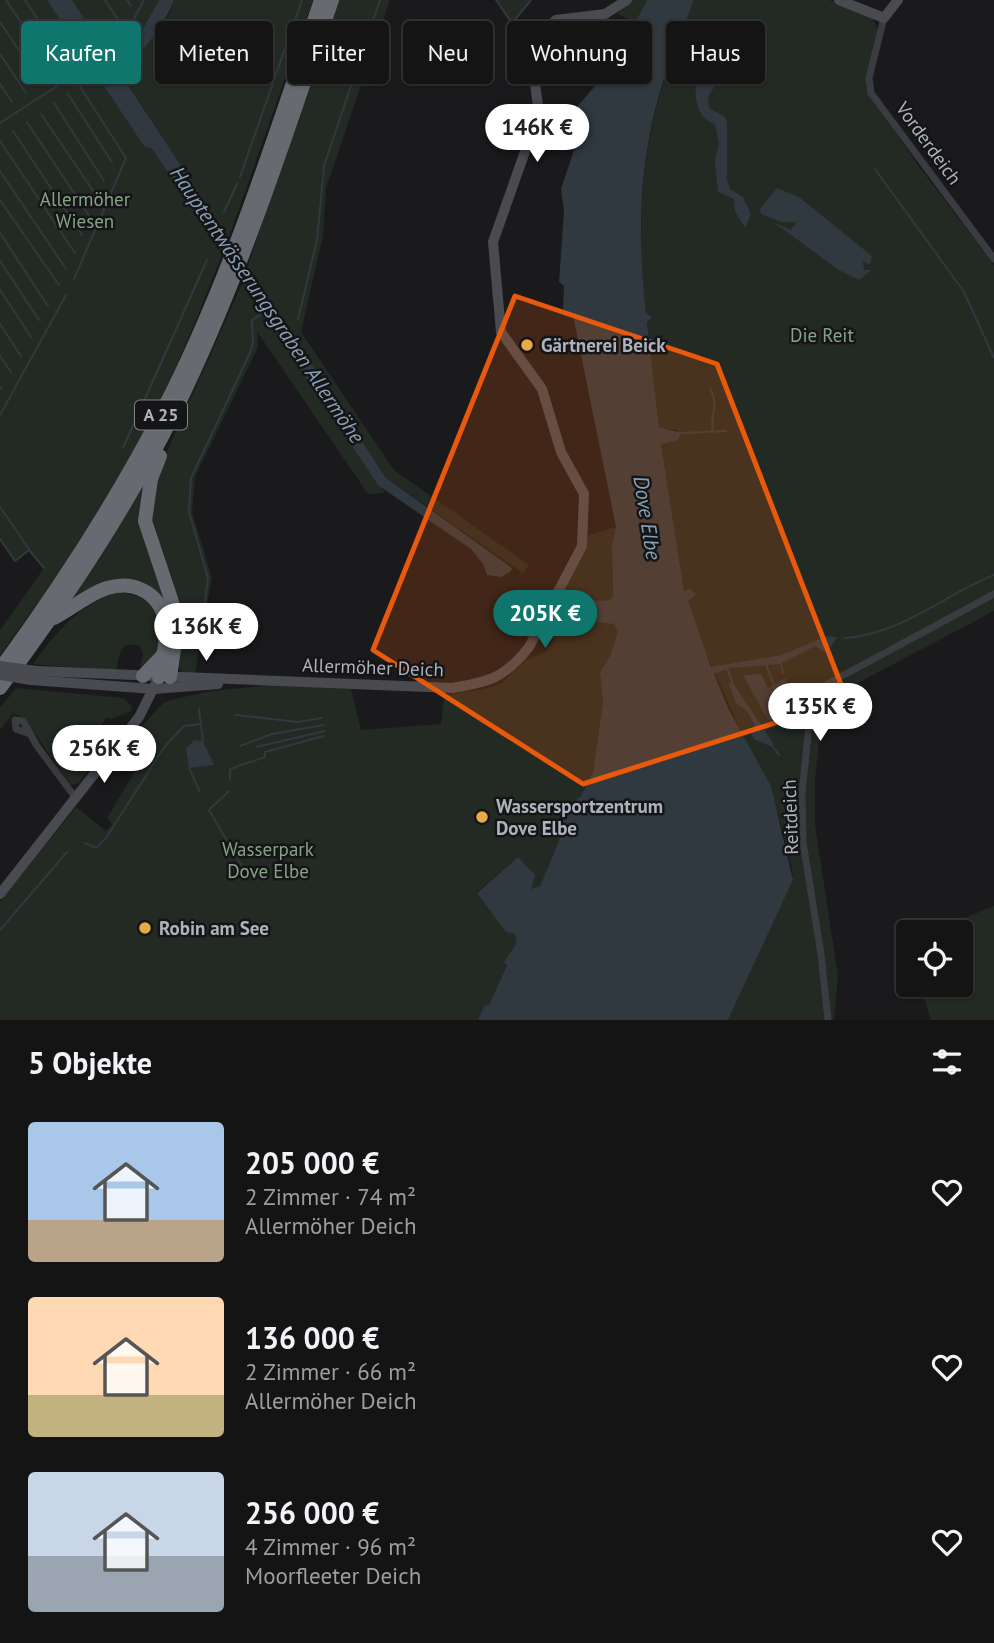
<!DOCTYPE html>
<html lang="de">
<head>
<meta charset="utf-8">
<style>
	body { margin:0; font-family:"PT Sans",sans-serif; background:#1d1d1e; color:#f1f3f6; height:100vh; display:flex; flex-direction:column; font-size:26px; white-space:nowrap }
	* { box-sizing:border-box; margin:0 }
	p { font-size:23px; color:#9d9ea0 }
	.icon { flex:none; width:38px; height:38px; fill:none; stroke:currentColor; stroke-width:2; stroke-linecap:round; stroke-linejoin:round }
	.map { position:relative; height:1020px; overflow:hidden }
	.drawer { display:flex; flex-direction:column; background:#141415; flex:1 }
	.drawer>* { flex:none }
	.banner { position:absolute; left:21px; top:21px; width:952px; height:63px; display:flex; gap:14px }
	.controls { position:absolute; left:896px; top:920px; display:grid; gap:14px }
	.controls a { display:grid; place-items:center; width:77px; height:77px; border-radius:7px; background:#141415; box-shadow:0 2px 5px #0004,0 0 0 2px #333334; font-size:35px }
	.price { position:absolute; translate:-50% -60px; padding:0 16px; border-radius:24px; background:#fff; color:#222; font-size:23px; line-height:46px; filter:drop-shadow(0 2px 4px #0008) }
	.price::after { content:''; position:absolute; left:50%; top:42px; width:21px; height:16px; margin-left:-10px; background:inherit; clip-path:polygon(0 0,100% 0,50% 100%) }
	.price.selected { background:#0f766e; color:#fff }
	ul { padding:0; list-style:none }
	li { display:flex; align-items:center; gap:21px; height:175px; padding:0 28px }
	li span { display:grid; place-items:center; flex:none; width:196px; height:140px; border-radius:7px; color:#555 }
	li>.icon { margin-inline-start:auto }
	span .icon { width:84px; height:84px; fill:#fffc; stroke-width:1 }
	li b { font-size:30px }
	h2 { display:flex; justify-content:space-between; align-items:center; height:84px; padding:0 28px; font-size:30px }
	.tag { padding:0 24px; border-radius:7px; background:#141415; box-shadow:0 2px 5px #0004,0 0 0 2px #333334; font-size:24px; line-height:63px }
	.tag.selected { background:#0f766e; color:#fff }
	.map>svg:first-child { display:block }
</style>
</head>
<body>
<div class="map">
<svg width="994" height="1020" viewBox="0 0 994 1020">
	<rect width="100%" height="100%" fill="#1a1a1c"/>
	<g fill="#222a23">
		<path d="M 0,0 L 159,0 L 125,61 L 139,56 C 148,35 170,23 174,0 L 313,0 L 228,240 L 124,78 L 122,70 L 119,70 L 144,145 L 152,149 L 222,254 C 188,344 149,432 98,515 C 68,563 33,609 0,655 L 0,630 L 44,568 L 29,550 L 15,561 L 0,539 Z"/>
		<polygon points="339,0 390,0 326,188 323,236 301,332 394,470 529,565 523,573 386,478 247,268"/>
		<polygon points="496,0 531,0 511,24"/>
		<polygon points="631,0 647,0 636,22 617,14"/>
		<path d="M 694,0 L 829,0 L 871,16 L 878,29 L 869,94 L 918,165 L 994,265 L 994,611 L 835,695 L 822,714 L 815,779 L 815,825 L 838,976 L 834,1020 L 728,1020 L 793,880 L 792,869 L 779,816 L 696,631 L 684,592 L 661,444 L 678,430 L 659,428 L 647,323 L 651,321 L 646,314 C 633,191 646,113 694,0 Z"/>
		<polygon points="242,284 385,493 368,494 258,333 257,349 195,477 192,512 212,578 195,673 182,672 177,665 149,529 149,509 163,460"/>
		<polygon points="142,486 144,486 172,632 140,585 68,607"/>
		<polygon points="616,527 612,545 613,596 609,601 560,604 558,609 614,624 618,630 610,656 600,672 603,703 593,772 581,796 564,809 560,838 540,886 531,889 518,857 477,892 508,931 515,934 516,944 505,962 507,964 489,1006 484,1006 478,1020 0,1020 0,901 76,807 106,831 112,824 107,818 137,768 117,754 163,703 170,700 211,691 272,685 351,689 361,730 441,724 444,695 485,689 502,683 526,660 546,651 554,639 545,634 548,630 545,628 589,535"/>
		<path d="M 115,591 C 168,600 162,617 156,664 L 139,672 L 143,653 L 139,646 C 120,639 119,657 116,671 L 33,664 C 56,631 78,608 115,591 Z"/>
		<polygon points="16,688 123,698 132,706 131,711 112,719 106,718 96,733 108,738 110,744 79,783 71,785 24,718 13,713 0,730 0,708"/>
		<polygon points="994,906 994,1020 931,1020 920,985 961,985 961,933 927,933"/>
	</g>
	<g fill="#303940">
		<polygon points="47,0 72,0 118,70 121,70 124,79 386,478 512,568 510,572 501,577 487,575 483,564 471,549 379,486 152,149 144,146"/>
		<path d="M 159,0 L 174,0 C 172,12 137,62 126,66 L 125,61 Z"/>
		<path d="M 647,0 L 694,0 L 683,28 L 705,33 L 736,48 L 722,74 L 713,80 L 714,87 L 708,97 L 709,108 L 724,116 L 727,121 L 727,179 L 730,189 L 743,197 L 751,214 L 745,228 L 735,211 L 734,199 L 718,192 L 715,161 L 719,143 L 715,124 C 690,116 693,81 703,61 L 713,62 L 723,56 L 724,51 L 714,46 L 704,49 L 686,43 L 684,36 L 680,35 C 641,130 635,212 646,313 L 652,317 L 647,323 L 659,427 L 681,433 L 678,440 L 661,444 L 684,591 L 690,589 L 696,594 L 688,601 L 711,667 L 782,655 L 827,636 L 837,637 L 830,648 L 822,651 L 815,646 L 780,664 L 729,668 L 714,674 L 728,708 L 771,786 L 793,880 L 728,1020 L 478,1020 L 484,1006 L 489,1005 L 507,965 L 504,962 L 516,944 L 515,934 L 506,932 L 477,893 L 518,857 L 535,875 L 531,889 L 540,886 L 560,838 L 564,809 L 581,796 L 593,772 L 603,703 L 600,672 L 610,656 L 618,631 L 614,624 L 571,619 L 566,612 L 567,604 L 575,599 L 608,601 L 613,596 L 612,545 L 616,527 L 573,315 L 563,310 L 564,286 L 559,282 L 564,212 L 561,189 L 573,153 L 577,107 L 607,72 L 616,49 L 621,50 Z"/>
		<polygon points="777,188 799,197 872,256 870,265 863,261 864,270 872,270 859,280 839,270 773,222 791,230 799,219 796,222 782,222 761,214 760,209"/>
		<polygon points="761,674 768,688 786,678 782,718 770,721 767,719 744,677 745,675"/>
		<polygon points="732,682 773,743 774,748 754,739 749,731 755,725 747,711 736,703 729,685"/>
		<polygon points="194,740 203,741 214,765 189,768 186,749"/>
	</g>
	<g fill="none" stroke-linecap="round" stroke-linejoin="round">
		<g stroke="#303940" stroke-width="2">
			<polyline points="6,0 55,74"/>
			<polyline points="25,0 68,65"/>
			<polyline points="105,0 121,24"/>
			<polyline points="127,0 131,6"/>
			<polyline points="496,0 512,23 531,0"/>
			<polyline points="0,22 41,83"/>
			<polyline points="118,49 144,0"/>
			<polyline points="0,54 26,93"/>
			<polyline points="0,84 12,102"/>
			<polyline points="68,94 112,162"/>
			<polyline points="54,103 104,181"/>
			<polyline points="41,114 98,198"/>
			<polyline points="27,122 90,217"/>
			<polyline points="0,123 71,77"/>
			<polyline points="13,131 82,235"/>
			<polyline points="0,141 75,253"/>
			<polyline points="875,169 964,292 994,358"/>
			<polyline points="0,171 66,269"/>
			<polyline points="240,177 302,0"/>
			<polyline points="0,200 59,285"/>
			<polyline points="224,212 237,184"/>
			<polyline points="0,233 48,306"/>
			<polyline points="0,261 39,320"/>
			<polyline points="74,279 126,158 79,85"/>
			<polyline points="0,290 31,337"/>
			<polyline points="298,319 317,240 324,166 380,0"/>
			<polyline points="0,324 21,356"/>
			<polyline points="0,356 11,372"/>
			<polyline points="0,387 2,389"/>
			<path d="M 710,388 C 720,408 709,414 713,432"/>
			<polyline points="0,415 66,295"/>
			<polyline points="681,433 726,431"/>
			<polyline points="123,448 207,260"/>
			<polyline points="0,507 29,549"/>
			<polyline points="0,539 15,561 29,550 44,568"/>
			<polyline points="203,617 208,578 189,512 191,478 249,355 253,343 252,320 261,314"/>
			<path d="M 844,638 C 900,635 944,595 994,575"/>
			<polyline points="766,664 774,686"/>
			<polyline points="781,664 783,673"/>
			<polyline points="727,667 732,682"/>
			<polyline points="199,709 203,741"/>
			<polyline points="236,715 298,722 322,718"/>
			<polyline points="240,746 272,734 324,725"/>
			<polyline points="256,747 325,731"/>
			<polyline points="774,748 779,755"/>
			<polyline points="189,768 200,792"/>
			<polyline points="230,780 230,769 265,757 265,752 324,736"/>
			<polyline points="229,791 209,810 247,875"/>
			<polyline points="85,843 96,848 106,838 165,746 184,726 201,724"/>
			<polyline points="0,930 67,852"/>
		</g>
		<g stroke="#3b3c41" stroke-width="7">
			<polyline points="884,18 869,78 871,93 994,259"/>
			<polyline points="30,734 16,729 15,720 23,721 37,746 75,797"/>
			<polyline points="828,1020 821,954 803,842 802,793 812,697 818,689 994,594"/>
		</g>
		<g stroke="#494b51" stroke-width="10">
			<polyline points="839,0 884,18 898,0"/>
			<path d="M 37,671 L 452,688 C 489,682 505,678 529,647 L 582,546 L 584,494 L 561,452 L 542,389 L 501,332 L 493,242 L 539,112 L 532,64 L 541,33 L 556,20 L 605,14 L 627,0"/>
			<polyline points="31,680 154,689 218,684"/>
			<polyline points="0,894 139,717 159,677"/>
		</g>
		<g stroke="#676a71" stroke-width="14">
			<polyline points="160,456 151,479 145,521 172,602 177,628 170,677"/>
			<path d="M 54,618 C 72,609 88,594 107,588 C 118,585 129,584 140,589 C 176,604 166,647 159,677"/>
			<path d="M 0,669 C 61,586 116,501 163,410 C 230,280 274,138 321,0"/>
			<polyline points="143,676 162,656"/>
			<path d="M 0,688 C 66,600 127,509 175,411 C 240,279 285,138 332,0"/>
		</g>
		<g stroke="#494b51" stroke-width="10">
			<polyline points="0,666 37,671"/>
			<polyline points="0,675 31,680"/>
		</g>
	</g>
	<path fill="#e8590c" fill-opacity="0.2" stroke="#e8590c" stroke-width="5" stroke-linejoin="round" d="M 515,296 L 717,364 L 847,700 L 583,784 L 373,650 Z"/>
	<g fill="#e8aa45" stroke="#151517" stroke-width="2.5">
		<circle cx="527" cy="345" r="7"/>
		<circle cx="482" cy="817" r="7"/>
		<circle cx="145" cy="928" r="7"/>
	</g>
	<g text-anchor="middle" stroke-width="5" stroke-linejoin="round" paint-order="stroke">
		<rect fill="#151517" stroke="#7f838a" stroke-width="2" x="135" y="400.5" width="52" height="29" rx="5"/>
		<g font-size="18" font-weight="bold" fill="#adb2bb">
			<text x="161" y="421">A 25</text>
		</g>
		<g font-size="19" fill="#adb2bb" stroke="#151517">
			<text transform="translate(929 143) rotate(54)" y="7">Vorderdeich</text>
			<text transform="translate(373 667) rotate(2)" y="7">Allermöher Deich</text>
			<text transform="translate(790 817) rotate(-92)" y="7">Reitdeich</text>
		</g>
		<g font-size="19" fill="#85a486" stroke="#151517">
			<text x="85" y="206">Allermöher<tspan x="85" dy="22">Wiesen</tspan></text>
			<text x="822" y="342">Die Reit</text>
			<text x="268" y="856">Wasserpark<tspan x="268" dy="22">Dove Elbe</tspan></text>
		</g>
		<g font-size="19" font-weight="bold" fill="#adb2bb" stroke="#151517" text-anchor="start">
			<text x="541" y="352">Gärtnerei Beick</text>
			<text x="496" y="813">Wassersportzentrum<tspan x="496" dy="22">Dove Elbe</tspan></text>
			<text x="159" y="935">Robin am See</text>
		</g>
		<g font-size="21" font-style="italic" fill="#87a0b3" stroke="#151517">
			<text transform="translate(267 305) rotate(56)" y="7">Hauptentwässerungsgraben Allermöhe</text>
			<text transform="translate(647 518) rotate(81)" y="7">Dove Elbe</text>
		</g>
	</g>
</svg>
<div class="controls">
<a><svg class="icon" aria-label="locate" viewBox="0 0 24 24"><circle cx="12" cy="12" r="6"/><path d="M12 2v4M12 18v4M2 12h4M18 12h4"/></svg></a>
</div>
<b class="price" style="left:537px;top:164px">146K €</b>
<b class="price selected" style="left:545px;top:650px">205K €</b>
<b class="price" style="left:206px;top:663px">136K €</b>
<b class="price" style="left:820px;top:743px">135K €</b>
<b class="price" style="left:104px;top:785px">256K €</b>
<div class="banner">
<a class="tag selected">Kaufen</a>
<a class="tag">Mieten</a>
<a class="tag">Filter</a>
<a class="tag">Neu</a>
<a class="tag">Wohnung</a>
<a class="tag">Haus</a>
</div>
</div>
<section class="drawer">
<h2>5 Objekte<svg class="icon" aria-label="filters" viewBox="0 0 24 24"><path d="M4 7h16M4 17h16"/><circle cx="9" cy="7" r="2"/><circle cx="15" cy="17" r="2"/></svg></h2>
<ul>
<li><span style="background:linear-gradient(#a9c7e8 70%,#b9a48a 0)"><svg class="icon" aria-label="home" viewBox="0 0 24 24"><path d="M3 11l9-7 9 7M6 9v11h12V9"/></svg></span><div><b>205 000 €</b><p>2 Zimmer · 74 m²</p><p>Allermöher Deich</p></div><svg class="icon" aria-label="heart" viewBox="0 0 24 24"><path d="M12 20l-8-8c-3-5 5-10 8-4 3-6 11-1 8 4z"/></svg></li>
<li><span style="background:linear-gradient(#ffd9b3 70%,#c2b280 0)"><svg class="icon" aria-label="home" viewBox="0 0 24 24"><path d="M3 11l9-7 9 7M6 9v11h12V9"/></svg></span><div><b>136 000 €</b><p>2 Zimmer · 66 m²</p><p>Allermöher Deich</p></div><svg class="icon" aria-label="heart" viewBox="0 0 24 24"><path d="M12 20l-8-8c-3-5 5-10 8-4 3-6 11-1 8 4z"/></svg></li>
<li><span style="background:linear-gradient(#c9d6e8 60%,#9aa5b1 0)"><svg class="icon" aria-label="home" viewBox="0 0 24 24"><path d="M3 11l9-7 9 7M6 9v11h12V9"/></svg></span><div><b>256 000 €</b><p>4 Zimmer · 96 m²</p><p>Moorfleeter Deich</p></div><svg class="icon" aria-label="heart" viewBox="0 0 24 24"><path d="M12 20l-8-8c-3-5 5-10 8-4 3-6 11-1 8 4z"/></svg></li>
</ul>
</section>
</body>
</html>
